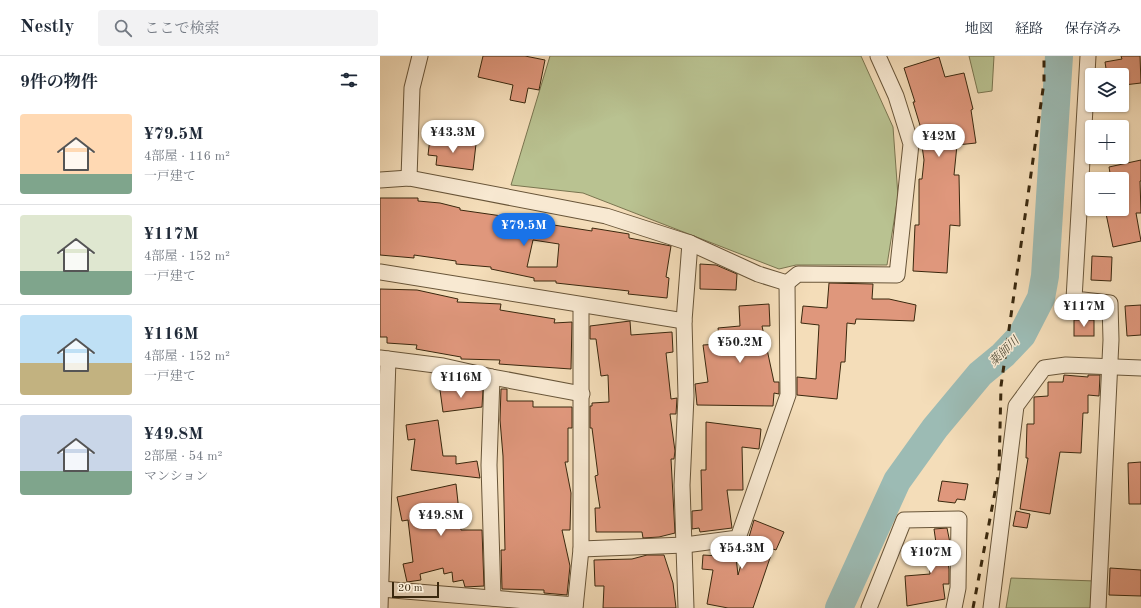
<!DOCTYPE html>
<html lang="ja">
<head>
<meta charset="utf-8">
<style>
	body { margin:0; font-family:"Old Standard TT","Noto Serif JP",serif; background:#f2f2f3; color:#1f2937; height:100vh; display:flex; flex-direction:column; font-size:15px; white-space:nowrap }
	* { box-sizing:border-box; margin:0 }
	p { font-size:13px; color:#747a83 }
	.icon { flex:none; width:22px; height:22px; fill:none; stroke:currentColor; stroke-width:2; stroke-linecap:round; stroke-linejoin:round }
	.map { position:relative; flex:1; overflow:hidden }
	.side { display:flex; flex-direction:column; background:#fff; width:380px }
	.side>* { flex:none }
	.controls { position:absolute; left:705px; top:12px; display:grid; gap:8px }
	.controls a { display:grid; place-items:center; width:44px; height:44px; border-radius:4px; background:#fff; box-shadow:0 1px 3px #0004; font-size:20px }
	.scale { position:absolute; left:12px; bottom:10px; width:47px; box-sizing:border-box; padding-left:4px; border:2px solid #3a280e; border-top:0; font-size:11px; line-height:14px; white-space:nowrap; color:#3a280e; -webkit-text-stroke:3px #f8e9d2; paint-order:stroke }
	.price { position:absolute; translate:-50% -34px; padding:0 9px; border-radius:14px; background:#fff; color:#222; font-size:13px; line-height:26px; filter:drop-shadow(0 1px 2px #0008) }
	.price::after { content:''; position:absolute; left:50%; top:24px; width:12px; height:9px; margin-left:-6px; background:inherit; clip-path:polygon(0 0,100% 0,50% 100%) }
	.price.current { background:#1a73e8; color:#fff }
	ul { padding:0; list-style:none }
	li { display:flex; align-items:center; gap:12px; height:100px; padding:0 20px }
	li+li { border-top:1px solid #e0e1e3 }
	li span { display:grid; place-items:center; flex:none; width:112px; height:80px; border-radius:4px; color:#555 }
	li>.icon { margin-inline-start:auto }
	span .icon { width:48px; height:48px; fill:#fffc; stroke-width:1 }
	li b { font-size:17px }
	h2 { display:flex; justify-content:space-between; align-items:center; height:48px; padding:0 20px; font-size:17px }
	header { display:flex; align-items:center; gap:24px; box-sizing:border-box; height:56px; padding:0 20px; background:#fff; border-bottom:1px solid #e0e1e3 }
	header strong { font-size:19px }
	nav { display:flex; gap:22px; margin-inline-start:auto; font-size:14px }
	.search { width:280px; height:36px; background:#f2f2f3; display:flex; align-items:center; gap:10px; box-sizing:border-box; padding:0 14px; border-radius:4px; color:#747a83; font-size:15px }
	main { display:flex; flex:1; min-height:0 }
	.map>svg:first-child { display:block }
</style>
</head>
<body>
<header>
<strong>Nestly</strong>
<div class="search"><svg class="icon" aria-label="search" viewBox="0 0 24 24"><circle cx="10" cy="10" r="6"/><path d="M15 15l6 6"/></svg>ここで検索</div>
<nav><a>地図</a><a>経路</a><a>保存済み</a></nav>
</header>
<main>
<section class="side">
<h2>9件の物件<svg class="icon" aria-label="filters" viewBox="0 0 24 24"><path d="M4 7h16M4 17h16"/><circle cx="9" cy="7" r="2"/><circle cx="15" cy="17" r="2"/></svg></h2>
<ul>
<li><span style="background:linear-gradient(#ffd9b3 75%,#7fa58c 0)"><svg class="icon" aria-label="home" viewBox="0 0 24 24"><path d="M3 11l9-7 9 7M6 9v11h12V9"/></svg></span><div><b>¥79.5M</b><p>4部屋 · 116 m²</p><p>一戸建て</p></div></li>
<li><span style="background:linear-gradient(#dfe7d0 70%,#7fa58c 0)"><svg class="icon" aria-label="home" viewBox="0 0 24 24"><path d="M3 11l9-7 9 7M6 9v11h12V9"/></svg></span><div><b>¥117M</b><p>4部屋 · 152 m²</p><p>一戸建て</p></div></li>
<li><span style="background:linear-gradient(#bfe0f5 60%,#c2b280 0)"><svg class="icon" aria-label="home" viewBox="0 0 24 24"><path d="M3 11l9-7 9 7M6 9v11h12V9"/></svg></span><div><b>¥116M</b><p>4部屋 · 152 m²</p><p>一戸建て</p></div></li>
<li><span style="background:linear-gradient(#c9d6e8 70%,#7fa58c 0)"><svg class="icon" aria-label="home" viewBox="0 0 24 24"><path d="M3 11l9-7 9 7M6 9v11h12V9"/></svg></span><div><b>¥49.8M</b><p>2部屋 · 54 m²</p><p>マンション</p></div></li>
</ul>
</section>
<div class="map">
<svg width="761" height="552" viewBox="0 0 761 552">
	<rect width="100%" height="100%" fill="#f4ddb9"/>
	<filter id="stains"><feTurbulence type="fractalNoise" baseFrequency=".005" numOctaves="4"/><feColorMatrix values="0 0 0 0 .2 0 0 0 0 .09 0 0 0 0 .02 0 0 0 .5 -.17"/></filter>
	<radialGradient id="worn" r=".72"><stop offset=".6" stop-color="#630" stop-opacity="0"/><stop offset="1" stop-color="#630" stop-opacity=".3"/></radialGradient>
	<g fill="#b9c291" stroke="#7a7550">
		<polygon points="170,0 481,0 513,71 518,140 507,209 416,209 399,213 203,137 131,129"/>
		<polygon points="589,0 614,0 612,35 598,37"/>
		<polygon points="631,522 715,525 713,552 626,552"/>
	</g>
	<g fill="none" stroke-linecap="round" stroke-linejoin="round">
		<polyline stroke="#9cbbb4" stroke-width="28" points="459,552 517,425 555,372 600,318 623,299 642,279 661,242 665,220 679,0"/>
	</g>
	<g fill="#df977c" stroke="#3a280e" fill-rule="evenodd">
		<polygon points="103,0 145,0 165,4 159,34 148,32 145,47 130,44 133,29 98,21"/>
		<polygon points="741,0 760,0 761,27 744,29 742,28 742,19 727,19 725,6 742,3"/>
		<polygon points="559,1 565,21 584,17 593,53 591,54 596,87 577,89 574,119 579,119 580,170 570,169 567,217 533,215 535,169 539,169 539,123 542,123 544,104 540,76 542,76 533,46 535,46 524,12"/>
		<polygon points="50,82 96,88 93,114 56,109 57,100 48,99"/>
		<polygon points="761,104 761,125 760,125 761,157 756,157 761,185 733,191 725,153 742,153 742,123 731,123 729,111"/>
		<path d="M 0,142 L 38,142 L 38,145 L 60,147 L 80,152 L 80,154 L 129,161 L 149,162 L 148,165 L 212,175 L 212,172 L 249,178 L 249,182 L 291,190 L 286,221 L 289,222 L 287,242 L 248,238 L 249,235 L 176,227 L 176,225 L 154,225 L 154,222 L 111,213 L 111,211 L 76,208 L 76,205 L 34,199 L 34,202 L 0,199 ZM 153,184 L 179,188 L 177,211 L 147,211 Z"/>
		<polygon points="712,200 732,201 731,225 711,224"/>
		<polygon points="320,208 336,209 357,218 356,234 320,233"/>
		<polygon points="449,227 493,228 492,243 509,243 536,249 534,265 476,263 475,268 467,267 465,306 461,306 457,343 417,339 417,321 436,323 439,269 421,267 423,250 447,252"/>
		<polygon points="0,233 37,234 78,243 77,246 121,248 120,254 175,263 174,267 192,266 191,313 119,308 120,304 81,303 81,301 36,293 37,289 7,287 7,281 0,281"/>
		<polygon points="389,248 390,270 382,270 394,326 399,326 399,338 394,337 393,350 317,349 315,328 328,326 323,289 340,288 338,272 360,270 359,250"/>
		<polygon points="761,249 761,279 747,280 745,250"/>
		<rect x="694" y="264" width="20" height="16"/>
		<polygon points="250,265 251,279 292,276 293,296 286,297 291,343 297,342 296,358 290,358 295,395 294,403 291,403 295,477 279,481 263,482 262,476 216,476 215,452 220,452 215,420 218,419 212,372 210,372 210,350 212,350 212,347 229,346 228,319 221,320 216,283 210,283 210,270"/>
		<polygon points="684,319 708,321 708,319 720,319 719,340 708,339 708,357 703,357 701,397 680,396 670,458 640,453 648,402 646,402 647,368 654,368 654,341 668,340 668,326 683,326"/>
		<polygon points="94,329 95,334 103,334 102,351 63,356 60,334"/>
		<polygon points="121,333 127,333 127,345 153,345 153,351 192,351 192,372 188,372 188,406 185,406 191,437 190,474 182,474 190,510 187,539 164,537 164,534 122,533 121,494 125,494 123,400 120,364"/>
		<polygon points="58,364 63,400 76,400 76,408 97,405 100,422 31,414 35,383 28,384 26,369"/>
		<polygon points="326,366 381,373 379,393 362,391 363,434 347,434 352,472 320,476 319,472 312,473 312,455 322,454 321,414 326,414"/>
		<polygon points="761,406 761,448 749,448 748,407"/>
		<polygon points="562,425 588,428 585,444 577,443 575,447 558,445"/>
		<polygon points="76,428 81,474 102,474 104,530 85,531 83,524 73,526 72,516 64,518 63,512 40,518 41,524 27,526 23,508 33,506 28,464 22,465 17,441"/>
		<polygon points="636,455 650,458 647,472 633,470"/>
		<polygon points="374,464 404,476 396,494 393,493 373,552 348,552 327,548 333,514 322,513 323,499 356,501 358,519"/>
		<polygon points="567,472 570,487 565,489 569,513 569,528 563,528 565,543 527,550 525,520 550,518 548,492 556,487 554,473"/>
		<polygon points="267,499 284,499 293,527 296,552 223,552 224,530 215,530 214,504 252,503"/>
		<polygon points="730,512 761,514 761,540 729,539"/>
	</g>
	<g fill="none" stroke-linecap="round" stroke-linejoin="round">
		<g stroke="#685539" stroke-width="17">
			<g id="minor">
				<polyline points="708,0 694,243 730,247 731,284 718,552"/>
				<polyline points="29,122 32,32 40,0"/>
				<polyline points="0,124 29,122 226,160 310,187 378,218 407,227"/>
				<polyline points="0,216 304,265"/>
				<polyline points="407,227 418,218 517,219 531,88 516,40 498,0"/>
				<polyline points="0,302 63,310 112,321 202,338"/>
				<polyline points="112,321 109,409 113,542"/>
				<polyline points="201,493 305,489 358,482 408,339 407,227"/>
				<polyline points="1,533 195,549"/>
				<polyline points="0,552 8,303"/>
				<polyline points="195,552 201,493 201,249"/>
				<polyline points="306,552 302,429 306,340 304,265 310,187"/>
				<polyline points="489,552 524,464 579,463 578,532 574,552"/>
				<polyline points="611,552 636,350 664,312 686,309 761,312"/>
			</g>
		</g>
		<use href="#minor" stroke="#f8e9d2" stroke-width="15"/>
		<polyline stroke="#3a280e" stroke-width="3" stroke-dasharray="7 7" stroke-linecap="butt" points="593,552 619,415 621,330 664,26 664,0"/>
	</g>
	<g text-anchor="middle" stroke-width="3" stroke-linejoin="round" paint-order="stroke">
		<g font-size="12" font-style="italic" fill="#524d38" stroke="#f8e9d2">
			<text transform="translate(624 295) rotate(-44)" y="4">薬師川</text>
		</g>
	</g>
	<rect width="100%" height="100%" filter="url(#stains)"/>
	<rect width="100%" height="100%" fill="url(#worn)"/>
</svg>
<div class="controls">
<a><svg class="icon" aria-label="layers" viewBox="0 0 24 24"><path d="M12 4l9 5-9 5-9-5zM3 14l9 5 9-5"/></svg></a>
<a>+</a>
<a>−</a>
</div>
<div class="scale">20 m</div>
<b class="price" style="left:73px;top:98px">¥43.3M</b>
<b class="price" style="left:559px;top:102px">¥42M</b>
<b class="price current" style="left:144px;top:191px">¥79.5M</b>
<b class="price" style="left:704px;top:272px">¥117M</b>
<b class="price" style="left:360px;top:308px">¥50.2M</b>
<b class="price" style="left:81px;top:343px">¥116M</b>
<b class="price" style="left:61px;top:481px">¥49.8M</b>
<b class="price" style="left:362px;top:514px">¥54.3M</b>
<b class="price" style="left:551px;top:518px">¥107M</b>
</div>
</main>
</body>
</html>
